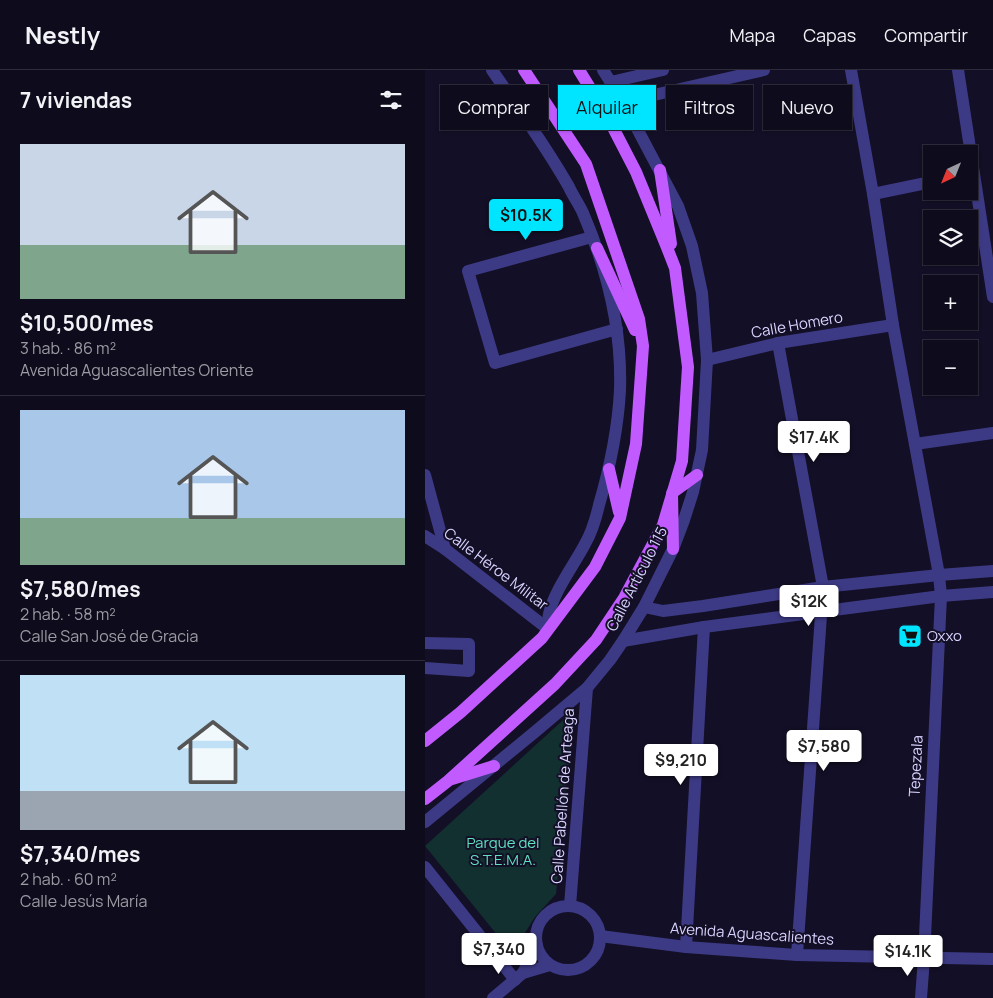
<!DOCTYPE html>
<html lang="es">
<head>
<meta charset="utf-8">
<style>
	body { margin:0; font-family:Manrope,sans-serif; background:#171425; color:#f1f3f6; height:100vh; display:flex; flex-direction:column; font-size:19px; white-space:nowrap }
	* { box-sizing:border-box; margin:0 }
	p { font-size:16px; color:#9b9ba3 }
	.icon { flex:none; width:28px; height:28px; fill:none; stroke:currentColor; stroke-width:2; stroke-linecap:round; stroke-linejoin:round }
	.map { position:relative; flex:1; overflow:hidden }
	.side { display:flex; flex-direction:column; background:#0e0b1c; width:425px }
	.side>* { flex:none }
	.hud { position:absolute; left:15px; top:15px; width:475px; height:45px; display:flex; gap:10px }
	.needle { width:32px; rotate:223deg }
	.buttons { position:absolute; left:498px; top:75px; display:grid; gap:10px }
	.buttons a { display:grid; place-items:center; width:55px; height:55px; border-radius:0px; background:#0e0b1c; box-shadow:0 1px 4px #0004,0 0 0 1px #2e2b3b; font-size:25px }
	.price { position:absolute; translate:-50% -42px; padding:0 11px; border-radius:5px; background:#fff; color:#222; font-size:16px; line-height:32px; filter:drop-shadow(0 1px 2px #0008) }
	.price::after { content:''; position:absolute; left:50%; top:30px; width:15px; height:11px; margin-left:-8px; background:inherit; clip-path:polygon(0 0,100% 0,50% 100%) }
	.price.active { background:#00e5ff; color:#111 }
	ul { padding:0; list-style:none }
	li { display:grid; align-content:center; gap:10px; height:265px; padding:0 20px }
	li+li { border-top:1px solid #2e2b3b }
	li span { display:grid; place-items:center; height:155px; border-radius:0px; color:#555 }
	li>.icon { margin-inline-start:auto }
	span .icon { width:90px; height:90px; fill:#fffc; stroke-width:1 }
	li b { font-size:21px }
	h2 { display:flex; justify-content:space-between; align-items:center; height:60px; padding:0 20px; font-size:21px }
	.tag { padding:0 18px; border-radius:0px; background:#0e0b1c; box-shadow:0 1px 4px #0004,0 0 0 1px #2e2b3b; font-size:18px; line-height:45px }
	.tag.active { background:#00e5ff; color:#111 }
	header { display:flex; align-items:center; gap:30px; box-sizing:border-box; height:70px; padding:0 25px; background:#0e0b1c; border-bottom:1px solid #2e2b3b }
	header strong { font-size:24px }
	nav { display:flex; gap:28px; margin-inline-start:auto; font-size:18px }
	main { display:flex; flex:1; min-height:0 }
	.map>svg:first-child { display:block }
</style>
</head>
<body>
<header>
<strong>Nestly</strong>
<nav><a>Mapa</a><a>Capas</a><a>Compartir</a></nav>
</header>
<main>
<section class="side">
<h2>7 viviendas<svg class="icon" aria-label="filters" viewBox="0 0 24 24"><path d="M4 7h16M4 17h16"/><circle cx="9" cy="7" r="2"/><circle cx="15" cy="17" r="2"/></svg></h2>
<ul>
<li><span style="background:linear-gradient(#c9d6e8 65%,#7fa58c 0)"><svg class="icon" aria-label="home" viewBox="0 0 24 24"><path d="M3 11l9-7 9 7M6 9v11h12V9"/></svg></span><div><b>$10,500/mes</b><p>3 hab. · 86 m²</p><p>Avenida Aguascalientes Oriente</p></div></li>
<li><span style="background:linear-gradient(#a9c7e8 70%,#7fa58c 0)"><svg class="icon" aria-label="home" viewBox="0 0 24 24"><path d="M3 11l9-7 9 7M6 9v11h12V9"/></svg></span><div><b>$7,580/mes</b><p>2 hab. · 58 m²</p><p>Calle San José de Gracia</p></div></li>
<li><span style="background:linear-gradient(#bfe0f5 75%,#9aa5b1 0)"><svg class="icon" aria-label="home" viewBox="0 0 24 24"><path d="M3 11l9-7 9 7M6 9v11h12V9"/></svg></span><div><b>$7,340/mes</b><p>2 hab. · 60 m²</p><p>Calle Jesús María</p></div></li>
</ul>
</section>
<div class="map">
<svg width="568" height="928" viewBox="0 0 568 928">
	<rect width="100%" height="100%" fill="#130f26"/>
	<polygon fill="#12302f" points="149,640 131,824 110,847 98,866 103,886 95,893 0,776"/>
	<g fill="none" stroke-linecap="round" stroke-linejoin="round">
		<g stroke="#3d3a85" stroke-width="12">
			<path d="M 67,0 C 93,38 121,76 144,117 C 148,126 154,134 158,143 C 182,199 197,259 195,320 C 193,359 185,397 174,435 C 171,448 167,462 160,474 C 149,495 129,521 124,544 C 123,549 123,555 123,559"/>
			<polyline points="426,0 448,124 468,255 514,505 516,526 499,888 496,928"/>
			<polyline points="533,0 568,227"/>
			<polyline points="186,12 238,0"/>
			<polyline points="198,32 339,0"/>
			<polyline points="448,124 506,112"/>
			<polyline points="167,167 43,201 70,293 192,259"/>
			<polyline points="353,273 398,517 372,885"/>
			<polyline points="282,290 353,273 468,255"/>
			<polyline points="490,374 568,363"/>
			<polyline points="0,405 20,479"/>
			<polyline points="0,466 20,479 123,559"/>
			<polyline points="219,537 238,541 278,536 398,517 514,505 568,501"/>
			<polyline points="198,571 279,557 516,526 568,522"/>
			<polyline points="0,573 44,574 44,601 0,598"/>
			<polyline points="0,752 111,661 162,618 185,590 198,571 219,537 248,479 259,450 268,422 277,380 282,290 277,223 267,176 253,136 198,32 178,0"/>
			<polyline points="0,797 90,910"/>
			<polyline points="145,836 162,618"/>
			<circle cx="143" cy="868" r="32"/>
			<polyline points="175,866 261,877 372,885 568,889"/>
			<polyline points="261,877 279,557"/>
			<polyline points="98,903 112,875"/>
			<polyline points="68,928 98,903 125,895"/>
		</g>
		<g stroke="#c25bff" stroke-width="12">
			<polyline points="235,100 246,174"/>
			<polyline points="172,178 210,260"/>
			<polyline points="184,399 194,442"/>
			<polyline points="248,479 247,423 272,405"/>
			<polyline points="0,671 36,642 117,568 170,497 195,448 211,374 218,276 214,249 161,94 99,0"/>
			<polyline points="27,709 69,696"/>
			<polyline points="0,729 23,711 130,614 171,570 199,528 238,455 257,391 263,297 250,198 241,175 211,102 181,44 154,0"/>
		</g>
	</g>
	<defs>
		<g id="supermarket-square" transform="scale(1.25)"><rect x="-9" y="-9" width="18" height="18" rx="4" fill="#00e5ff" stroke="#130f26"/><path d="M-6-5.5h2.5l.6 2H6L4.5 2H-2.5L-4.4-4H-6ZM-1.5 3.2a1.3 1.3 0 1 0 .1 0ZM3 3.2a1.3 1.3 0 1 0 .1 0Z" fill="#111"/></g>
	</defs>
	<g fill-rule="evenodd">
		<use href="#supermarket-square" x="485" y="566"/>
	</g>
	<g text-anchor="middle" stroke-width="4" stroke-linejoin="round" paint-order="stroke">
		<g font-size="15" fill="#d9d4ff" stroke="#130f26">
			<text transform="translate(372 255) rotate(-10)" y="5">Calle Homero</text>
			<text transform="translate(71 499) rotate(37)" y="5">Calle Héroe Militar</text>
			<text transform="translate(212 509) rotate(-63)" y="5">Calle Artículo 115</text>
			<text transform="translate(491 696) rotate(-87)" y="5">Tepezala</text>
			<text transform="translate(138 726) rotate(-86)" y="5">Calle Pabellón de Arteaga</text>
			<text transform="translate(327 864) rotate(4)" y="5">Avenida Aguascalientes</text>
		</g>
		<g font-size="15" fill="#d9d4ff" stroke="#130f26" text-anchor="start">
			<text x="502" y="571">Oxxo</text>
		</g>
		<g font-size="15" fill="#5fe0c0" stroke="#130f26">
			<text x="78" y="778">Parque del<tspan x="78" dy="17">S.T.E.M.A.</tspan></text>
		</g>
	</g>
</svg>
<div class="buttons">
<a><svg class="needle" viewBox="-14 -14 28 28"><path d="M0-13l5 13h-10z" fill="#e53935"/><path d="M0 13l5-13h-10z" fill="#9b9ba3"/></svg></a>
<a><svg class="icon" aria-label="layers" viewBox="0 0 24 24"><path d="M12 4l9 5-9 5-9-5zM3 14l9 5 9-5"/></svg></a>
<a>+</a>
<a>−</a>
</div>
<b class="price active" style="left:101px;top:171px">$10.5K</b>
<b class="price" style="left:389px;top:393px">$17.4K</b>
<b class="price" style="left:384px;top:557px">$12K</b>
<b class="price" style="left:399px;top:702px">$7,580</b>
<b class="price" style="left:256px;top:716px">$9,210</b>
<b class="price" style="left:74px;top:905px">$7,340</b>
<b class="price" style="left:483px;top:907px">$14.1K</b>
<div class="hud">
<a class="tag">Comprar</a>
<a class="tag active">Alquilar</a>
<a class="tag">Filtros</a>
<a class="tag">Nuevo</a>
</div>
</div>
</main>
</body>
</html>
